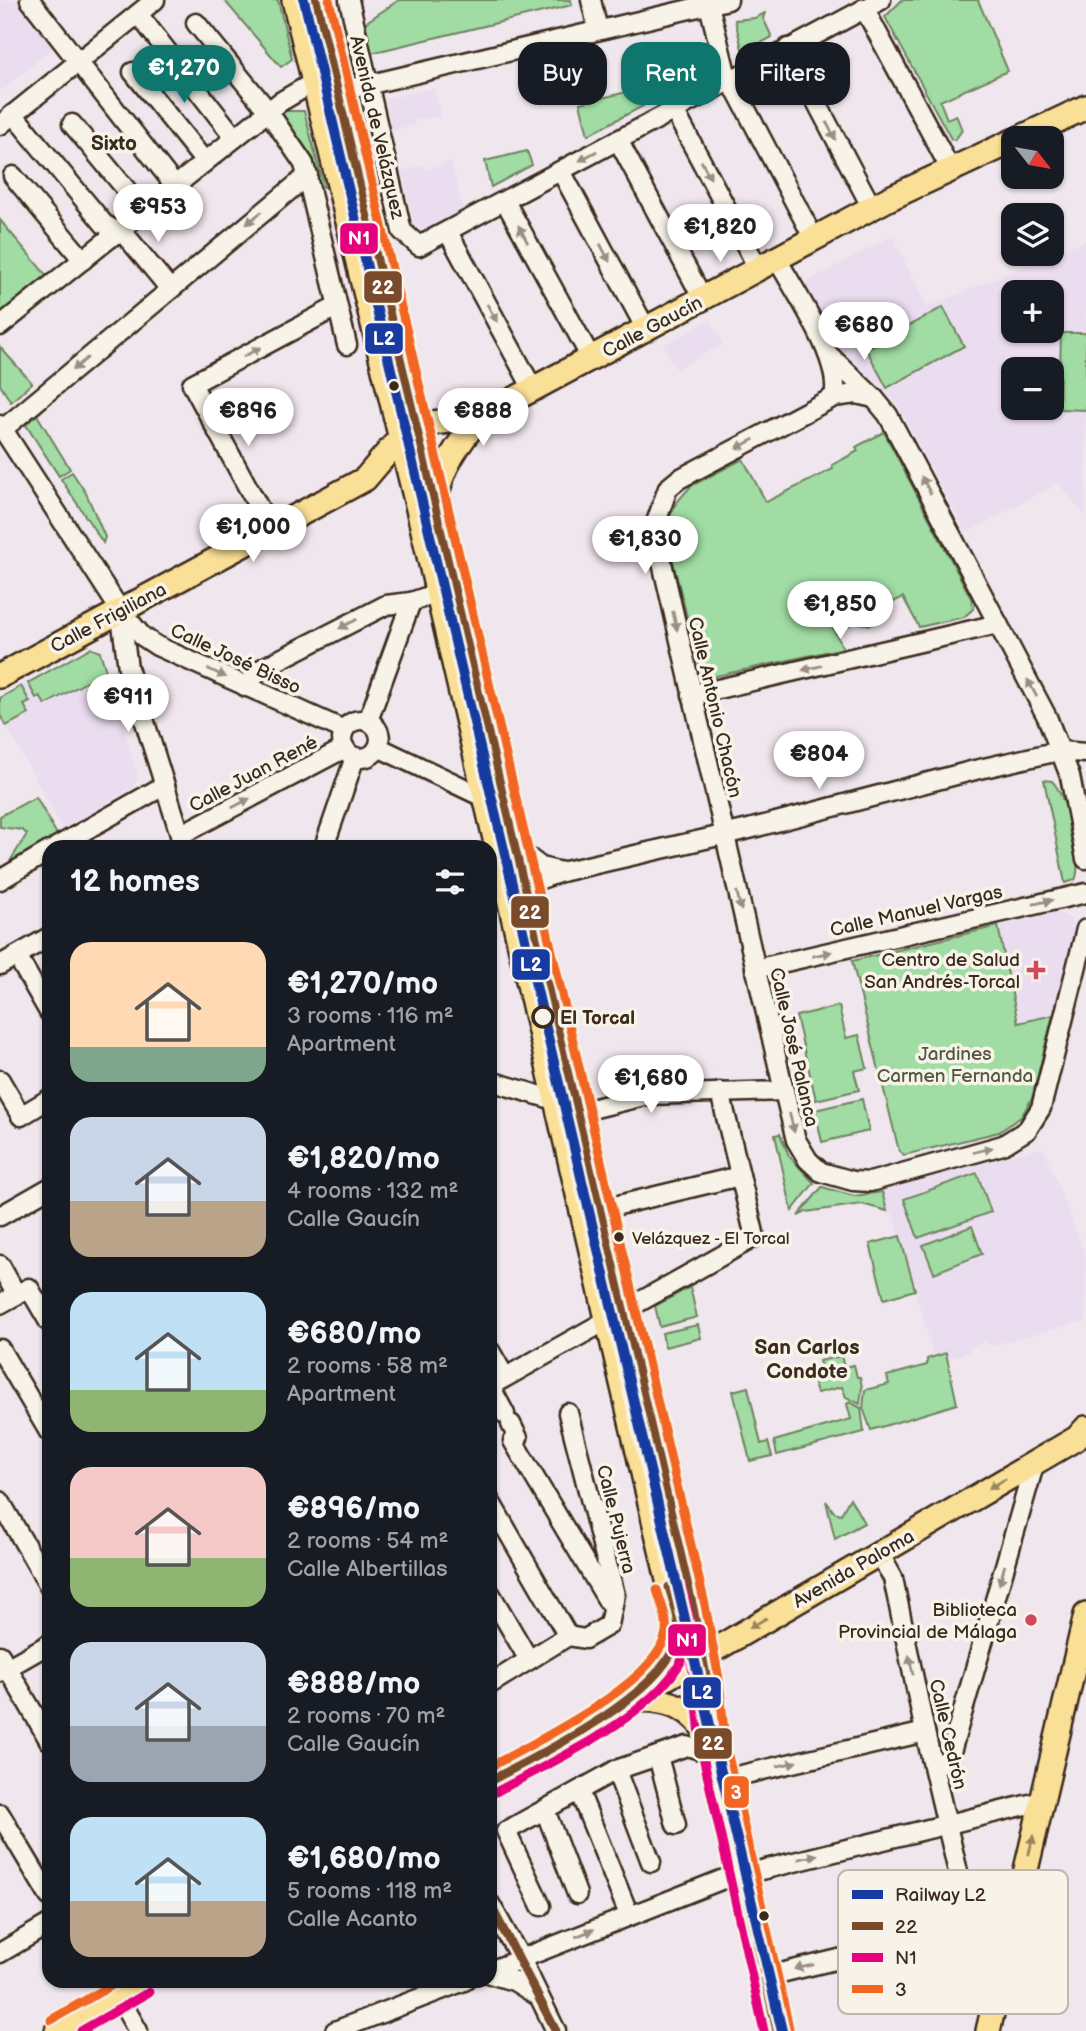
<!DOCTYPE html>
<html lang="en">
<head>
<meta charset="utf-8">
<style>
	body { margin:0; font-family:"Balsamiq Sans",sans-serif; background:#20242c; color:#f1f3f6; height:100vh; display:flex; flex-direction:column; font-size:26px; white-space:nowrap }
	* { box-sizing:border-box; margin:0 }
	p { font-size:23px; color:#9ea1a6 }
	.icon { flex:none; width:38px; height:38px; fill:none; stroke:currentColor; stroke-width:2; stroke-linecap:round; stroke-linejoin:round }
	.map { position:relative; flex:1; overflow:hidden }
	.sheet { position:absolute; left:42px; top:840px; width:455px; height:1148px; display:flex; flex-direction:column; background:#171b24; border-radius:21px; box-shadow:0 2px 5px #0004 }
	.sheet>* { flex:none }
	.top-card { position:absolute; left:518px; top:42px; width:462px; height:63px; display:flex; gap:14px }
	.needle { width:46px; rotate:121deg }
	.tools { position:absolute; left:1001px; top:126px; display:grid; gap:14px }
	.tools a { display:grid; place-items:center; width:63px; height:63px; border-radius:14px; background:#171b24; box-shadow:0 2px 5px #0004; font-size:35px }
	.price { position:absolute; translate:-50% -60px; padding:0 16px; border-radius:24px; background:#fff; color:#222; font-size:23px; line-height:46px; filter:drop-shadow(0 2px 4px #0008) }
	.price::after { content:''; position:absolute; left:50%; top:42px; width:21px; height:16px; margin-left:-10px; background:inherit; clip-path:polygon(0 0,100% 0,50% 100%) }
	.price.current { background:#0f766e; color:#fff }
	ul { padding:0; list-style:none }
	li { display:flex; align-items:center; gap:21px; height:175px; padding:0 28px }
	li span { display:grid; place-items:center; flex:none; width:196px; height:140px; border-radius:21px; color:#555 }
	li>.icon { margin-inline-start:auto }
	span .icon { width:84px; height:84px; fill:#fffc; stroke-width:1 }
	li b { font-size:30px }
	h2 { display:flex; justify-content:space-between; align-items:center; height:84px; padding:0 28px; font-size:30px }
	.tag { padding:0 24px; border-radius:21px; background:#171b24; box-shadow:0 2px 5px #0004; font-size:24px; line-height:63px }
	.tag.current { background:#0f766e; color:#fff }
	.map>svg:first-child { display:block }
</style>
</head>
<body>
<div class="map">
<svg width="1086" height="2031" viewBox="0 0 1086 2031">
	<rect width="100%" height="100%" fill="#f0e6ed"/>
	<filter id="ink" filterUnits="userSpaceOnUse"><feTurbulence type="fractalNoise" baseFrequency=".0143" numOctaves="2"/><feDisplacementMap in="SourceGraphic" scale="14" xChannelSelector="R" yChannelSelector="G"/><feConvolveMatrix kernelMatrix="1 2 1 2 8 2 1 2 1" color-interpolation-filters="sRGB"/></filter>
	<g filter="url(#ink)">
		<g fill="#ebddf0" fill-rule="evenodd">
			<polygon points="0,0 19,0 55,46 0,92"/>
			<polygon points="434,88 441,117 415,120 415,125 392,130 385,99"/>
			<polygon points="451,161 464,214 428,233 423,233 414,223 402,171 425,165 427,170"/>
			<path d="M 892,236 L 928,307 L 1086,240 L 1086,517 L 1058,483 L 966,533 L 896,402 L 838,347 L 805,283 ZM 1013,292 L 1052,292 L 1052,331 L 1013,331 ZM 1013,369 L 1052,369 L 1052,408 L 1013,408 Z"/>
			<polygon points="710,320 723,344 676,369 663,345"/>
			<polygon points="90,648 100,652 138,775 134,787 63,829 0,715 0,698"/>
			<polygon points="1056,912 1070,918 1075,931 1053,1015 1018,1024 998,926"/>
			<polygon points="1043,1147 1086,1256 1086,1321 989,1346 987,1341 968,1347 969,1352 947,1359 945,1353 934,1357 893,1214 887,1211 881,1191"/>
		</g>
		<g fill="#a0dca3" stroke="#6e8360" stroke-width="2">
			<polygon points="224,0 278,0 292,59 281,67"/>
			<polygon points="399,0 571,0 572,5 371,53 365,23"/>
			<polygon points="902,0 978,0 1008,71 940,101 947,119 956,115 962,130 955,140 951,139 885,17"/>
			<polygon points="765,13 763,18 772,37 743,53 735,20 755,18"/>
			<polygon points="640,89 645,105 588,135 580,103"/>
			<polygon points="283,111 304,111 324,187 318,186 312,157 281,118"/>
			<polygon points="527,151 532,165 491,187 485,161"/>
			<polygon points="0,220 47,276 0,315"/>
			<polygon points="943,307 964,346 887,388 866,349"/>
			<polygon points="1061,333 1086,333 1086,410 1059,409"/>
			<polygon points="0,347 32,383 11,402 0,385"/>
			<polygon points="77,378 37,415 70,469 59,476 26,425 36,413"/>
			<polygon points="884,432 972,600 973,609 964,617 919,627 903,597 886,606 880,620 871,625 854,622 839,631 832,619 829,620 843,648 712,677 702,675 667,539 668,520 677,502 691,486 743,459 766,502 833,469 832,465 858,451 856,447"/>
			<polygon points="72,472 86,493 105,537 103,543 61,479"/>
			<polygon points="90,648 100,652 106,671 45,705 40,696 36,698 28,683"/>
			<polygon points="21,686 30,702 24,705 29,714 6,726 0,715 0,698"/>
			<path d="M 1044,780 L 1052,781 C 1066,794 1084,863 1075,880 L 1065,883 Z"/>
			<polygon points="36,797 60,840 0,870 9,863 27,834 22,830 0,827 0,816"/>
			<polygon points="998,926 1018,1023 1053,1015 1032,1098 1021,1117 999,1132 904,1155 899,1151 852,961"/>
			<polygon points="839,1006 846,1038 859,1035 867,1068 854,1071 859,1090 816,1100 796,1016"/>
			<polygon points="862,1099 869,1131 822,1142 815,1110"/>
			<polygon points="780,1134 789,1156 814,1183 792,1211 775,1135"/>
			<polygon points="977,1173 991,1212 918,1238 904,1199"/>
			<polygon points="822,1187 854,1196 882,1192 887,1211 862,1204 806,1212 798,1216"/>
			<polygon points="972,1226 982,1254 934,1273 923,1245"/>
			<polygon points="900,1236 915,1290 884,1299 870,1244"/>
			<polygon points="690,1287 697,1317 660,1327 655,1306"/>
			<polygon points="698,1325 701,1338 665,1347 662,1333"/>
			<polygon points="946,1353 957,1404 871,1430 863,1408 865,1390 889,1384 887,1376 927,1365 927,1359"/>
			<polygon points="841,1356 844,1367 854,1365 857,1377 860,1377 862,1387 860,1404 846,1397 842,1387 817,1393 810,1372 821,1367 819,1361"/>
			<polygon points="748,1387 761,1444 768,1442 772,1456 750,1461 733,1391"/>
			<polygon points="850,1402 861,1408 864,1432 777,1455 774,1441 851,1419 847,1404"/>
			<polygon points="850,1498 864,1523 835,1539 826,1501 834,1512 841,1514"/>
		</g>
		<g fill="none" stroke-linecap="round" stroke-linejoin="round">
			<g stroke="#3b2a1e" stroke-width="23">
				<g id="minor">
					<polyline points="30,0 175,186"/>
					<polyline points="349,0 402,231 419,246 881,0"/>
					<polyline points="591,0 598,30"/>
					<polyline points="709,5 728,81 737,92 814,239"/>
					<polyline points="864,8 951,170"/>
					<polyline points="138,14 235,138"/>
					<polyline points="196,23 268,111 304,164 347,345"/>
					<polyline points="788,48 872,208"/>
					<polyline points="133,72 205,162"/>
					<polyline points="337,92 728,0"/>
					<polyline points="674,110 758,268"/>
					<polyline points="13,114 104,224 127,237 170,289"/>
					<polyline points="72,124 144,211"/>
					<polyline points="0,125 155,0"/>
					<polyline points="618,140 703,299"/>
					<polyline points="561,171 646,329"/>
					<polyline points="13,176 83,260"/>
					<polyline points="505,201 591,358"/>
					<polyline points="448,232 533,389"/>
					<path d="M 777,259 C 795,292 843,361 834,397"/>
					<polyline points="0,326 280,102 314,82"/>
					<polyline points="828,354 874,398 888,415 1047,717 1070,776 1086,859"/>
					<polyline points="874,398 856,394 834,397 679,479 668,488 654,528 784,1091 796,1140 808,1160 821,1172 853,1181 870,1182 1003,1145 1027,1130 1041,1108 1086,929"/>
					<polyline points="0,425 120,610 142,636 157,646 344,730"/>
					<polyline points="3,429 308,175"/>
					<polyline points="271,530 192,384 336,307"/>
					<polyline points="120,610 128,668 184,847"/>
					<polyline points="246,687 259,670 386,605 411,602 437,593"/>
					<polyline points="692,695 998,624"/>
					<circle cx="361" cy="739" r="19"/>
					<polyline points="368,721 411,602"/>
					<polyline points="378,747 485,798"/>
					<polyline points="180,835 345,748"/>
					<polyline points="56,847 165,785"/>
					<polyline points="324,847 355,757"/>
					<polyline points="515,847 541,867 561,872"/>
					<polyline points="0,880 49,851"/>
					<polyline points="490,887 524,885 561,872 749,829 975,770 1059,751 1086,753"/>
					<polyline points="17,956 49,1012"/>
					<polyline points="0,965 49,937"/>
					<polyline points="755,969 1086,893"/>
					<polyline points="0,1080 21,1116 49,1099"/>
					<polyline points="490,1081 555,1100"/>
					<polyline points="579,1112 648,1095 784,1091"/>
					<polyline points="602,1209 740,1176"/>
					<polyline points="0,1216 49,1188"/>
					<polyline points="0,1265 16,1294"/>
					<polyline points="0,1304 29,1288 49,1322"/>
					<polyline points="0,1349 49,1432"/>
					<polyline points="490,1351 505,1377"/>
					<polyline points="490,1386 755,1237 720,1092"/>
					<polyline points="490,1386 505,1414"/>
					<polyline points="511,1424 518,1438 513,1441 612,1608"/>
					<polyline points="0,1501 49,1586"/>
					<polyline points="490,1501 568,1636"/>
					<polyline points="879,1553 893,1578 925,1732 971,1927"/>
					<polyline points="490,1593 529,1660"/>
					<polyline points="0,1655 49,1740"/>
					<polyline points="0,1672 49,1644"/>
					<polyline points="490,1684 568,1636 585,1639 609,1625 615,1595 568,1413"/>
					<polyline points="658,1756 676,1825"/>
					<polyline points="935,1766 949,1759 1035,1462"/>
					<polyline points="616,1770 651,1862"/>
					<polyline points="720,1780 925,1732"/>
					<polyline points="579,1791 629,1915"/>
					<polyline points="545,1810 577,1894"/>
					<polyline points="0,1814 49,1896"/>
					<polyline points="490,1904 521,1959 556,2031"/>
					<polyline points="541,1906 506,1831 616,1770 687,1746 716,1755"/>
					<polyline points="0,1953 49,1924"/>
					<polyline points="490,1971 721,1880 1042,1801"/>
					<polyline points="490,1974 514,1981 538,1996"/>
					<polyline points="764,1977 1014,1917"/>
					<polyline points="118,1996 138,2031"/>
					<polyline points="335,2031 464,1981"/>
				</g>
			</g>
			<g stroke="#3b2a1e" stroke-width="28">
				<g id="major">
					<path d="M 294,0 L 419,513 L 675,1610 C 680,1656 661,1670 629,1700"/>
					<polyline points="316,0 693,1608 707,1681 713,1744 777,2031"/>
					<polyline points="1020,138 1086,107"/>
					<polyline points="405,436 432,423 479,418 888,199 1013,141"/>
					<path d="M 436,500 C 441,467 459,443 479,418"/>
					<polyline points="0,676 365,479 399,439"/>
					<path d="M 631,1700 C 668,1697 693,1707 712,1741"/>
					<polyline points="490,1781 1077,1438 1086,1428"/>
					<polyline points="57,2031 143,1981"/>
					<polyline points="988,2031 1086,1615"/>
				</g>
			</g>
			<use href="#minor" stroke="#f7f3e8" stroke-width="18"/>
			<use href="#major" stroke="#fadf96" stroke-width="23"/>
			<g stroke="#f7f3e8" stroke-width="14">
				<g id="bus-1">
					<polyline points="316,0 693,1608 707,1681 713,1744 777,2031"/>
					<path d="M 490,1781 C 540,1754 668,1694 678,1635 C 681,1620 673,1601 669,1587"/>
					<polyline points="490,1904 556,2031"/>
				</g>
			</g>
			<g stroke="#f7f3e8" stroke-width="14">
				<g id="bus-2">
					<polyline points="304,3 681,1611 695,1683 701,1747 764,2031"/>
					<path d="M 496,1792 C 552,1761 679,1706 690,1637 C 693,1620 685,1600 681,1584"/>
					<polyline points="81,2031 149,1992"/>
				</g>
			</g>
			<g stroke="#f7f3e8" stroke-width="14">
				<g id="bus-3">
					<polyline points="329,0 705,1605 719,1679 725,1742 789,2028"/>
					<path d="M 490,1767 C 533,1743 659,1683 666,1632 C 668,1619 661,1603 657,1590"/>
					<polyline points="51,2020 119,1981"/>
				</g>
			</g>
			<use href="#bus-1" stroke="#7a4b2a" stroke-width="9"/>
			<use href="#bus-2" stroke="#e5007d" stroke-width="9"/>
			<use href="#bus-3" stroke="#f26522" stroke-width="9"/>
			<g stroke="#f7f3e8" stroke-width="16">
				<polyline id="rail-1" points="304,0 782,2031"/>
			</g>
			<use href="#rail-1" stroke="#173ba0" stroke-width="10"/>
		</g>
		<defs><path id="oneway-solid" d="M-6-.8H1V-3.2L6.5 0L1 3.2V.8H-6Z" transform="scale(1.75)"/></defs>
		<g fill="#998e83">
			<use href="#oneway-solid" transform="translate(831 131) rotate(62)"/>
			<use href="#oneway-solid" transform="translate(588 156) rotate(151)"/>
			<use href="#oneway-solid" transform="translate(706 170) rotate(62)"/>
			<use href="#oneway-solid" transform="translate(254 218) rotate(140)"/>
			<use href="#oneway-solid" transform="translate(523 234) rotate(-118)"/>
			<use href="#oneway-solid" transform="translate(605 253) rotate(62)"/>
			<use href="#oneway-solid" transform="translate(492 313) rotate(61)"/>
			<use href="#oneway-solid" transform="translate(252 352) rotate(-28)"/>
			<use href="#oneway-solid" transform="translate(80 364) rotate(140)"/>
			<use href="#oneway-solid" transform="translate(745 444) rotate(152)"/>
			<use href="#oneway-solid" transform="translate(926 485) rotate(-118)"/>
			<use href="#oneway-solid" transform="translate(675 621) rotate(77)"/>
			<use href="#oneway-solid" transform="translate(348 624) rotate(153)"/>
			<use href="#oneway-solid" transform="translate(812 668) rotate(167)"/>
			<use href="#oneway-solid" transform="translate(217 673) rotate(25)"/>
			<use href="#oneway-solid" transform="translate(1032 688) rotate(-118)"/>
			<use href="#oneway-solid" transform="translate(241 803) rotate(-28)"/>
			<use href="#oneway-solid" transform="translate(739 901) rotate(77)"/>
			<use href="#oneway-solid" transform="translate(1043 902) rotate(-13)"/>
			<use href="#oneway-solid" transform="translate(822 954) rotate(-13)"/>
			<use href="#oneway-solid" transform="translate(792 1123) rotate(76)"/>
			<use href="#oneway-solid" transform="translate(983 1150) rotate(-15)"/>
			<use href="#oneway-solid" transform="translate(1002 1575) rotate(106)"/>
			<use href="#oneway-solid" transform="translate(911 1665) rotate(-102)"/>
			<use href="#oneway-solid" transform="translate(787 1764) rotate(-13)"/>
			<use href="#oneway-solid" transform="translate(808 1857) rotate(-13)"/>
			<use href="#oneway-solid" transform="translate(585 1933) rotate(-22)"/>
			<use href="#oneway-solid" transform="translate(804 1967) rotate(167)"/>
		</g>
		<g fill="#9a845a">
			<use href="#oneway-solid" transform="translate(997 1484) rotate(150)"/>
			<use href="#oneway-solid" transform="translate(758 1623) rotate(150)"/>
			<use href="#oneway-solid" transform="translate(1031 1845) rotate(-77)"/>
		</g>
	</g>
	<g fill="#3b2a1e" stroke="#f7f3e8" stroke-width="2.5">
		<circle cx="394" cy="386" r="6"/>
		<circle cx="619" cy="1237" r="6"/>
		<circle cx="764" cy="1916" r="6"/>
	</g>
	<g fill="#d1495b" stroke="#f7f3e8" stroke-width="2.5">
		<path d="M1032.5 959.5h7v7h7v7h-7v7h-7v-7h-7v-7h7z"/>
		<circle cx="1031" cy="1620" r="7"/>
	</g>
	<circle fill="#f7f3e8" stroke="#3b2a1e" stroke-width="3.5" cx="543" cy="1017" r="10"/>
	<g text-anchor="middle" stroke-width="7" stroke-linejoin="round" paint-order="stroke">
		<g font-size="17" fill="#3b2a1e" stroke="#f7f3e8" text-anchor="start">
			<text x="632" y="1244">Velázquez - El Torcal</text>
		</g>
		<g font-size="19" fill="#3b2a1e" stroke="#f7f3e8">
			<text transform="translate(378 127) rotate(77)" y="7">Avenida de Velázquez</text>
			<text transform="translate(652 326) rotate(-28)" y="7">Calle Gaucín</text>
			<text transform="translate(108 617) rotate(-28)" y="7">Calle Frigiliana</text>
			<text transform="translate(236 658) rotate(25)" y="7">Calle José Bisso</text>
			<text transform="translate(716 707) rotate(77)" y="7">Calle Antonio Chacón</text>
			<text transform="translate(253 773) rotate(-28)" y="7">Calle Juan René</text>
			<text transform="translate(916 910) rotate(-13)" y="7">Calle Manuel Vargas</text>
			<text transform="translate(795 1047) rotate(77)" y="7">Calle José Palanca</text>
			<text transform="translate(617 1519) rotate(76)" y="7">Calle Pujerra</text>
			<text transform="translate(853 1568) rotate(-30)" y="7">Avenida Paloma</text>
			<text transform="translate(949 1734) rotate(77)" y="7">Calle Cedrón</text>
		</g>
		<g font-size="19" fill="#3b2a1e" stroke="#f7f3e8" text-anchor="end">
			<text x="1020" y="966">Centro de Salud<tspan x="1020" dy="22">San Andrés-Torcal</tspan></text>
			<text x="1017" y="1616">Biblioteca<tspan x="1017" dy="22">Provincial de Málaga</tspan></text>
		</g>
		<g font-size="19" font-weight="bold" fill="#3b2a1e" stroke="#f7f3e8" text-anchor="start">
			<text x="560" y="1024">El Torcal</text>
		</g>
		<g font-size="19" fill="#54563f" stroke="#f7f3e8">
			<text x="955" y="1060">Jardines<tspan x="955" dy="22">Carmen Fernanda</tspan></text>
		</g>
		<g font-size="21" font-weight="bold" fill="#3b2a1e" stroke="#f7f3e8">
			<text x="114" y="150">Sixto</text>
			<text x="807" y="1354">San Carlos<tspan x="807" dy="24">Condote</tspan></text>
		</g>
	</g>
	<rect x="838" y="1870" width="230" height="144" rx="10" fill="#f7f3e8" stroke="#bfb7ab" stroke-width="2"/>
	<rect x="852" y="1890" width="31" height="9" fill="#173ba0"/>
	<rect x="852" y="1922" width="31" height="8" fill="#7a4b2a"/>
	<rect x="852" y="1953" width="31" height="9" fill="#e5007d"/>
	<rect x="852" y="1985" width="31" height="8" fill="#f26522"/>
	<g font-size="19" fill="#3b2a1e">
		<text x="895" y="1901">Railway L2</text>
		<text x="895" y="1933">22</text>
		<text x="895" y="1964">N1</text>
		<text x="895" y="1996">3</text>
	</g>
	<g stroke="#f7f3e8" stroke-width="2.5">
		<rect x="339" y="222" width="40" height="33" rx="7" fill="#e5007d"/>
		<rect x="363" y="270" width="40" height="34" rx="7" fill="#7a4b2a"/>
		<rect x="364" y="322" width="40" height="33" rx="7" fill="#173ba0"/>
		<rect x="510" y="895" width="40" height="34" rx="7" fill="#7a4b2a"/>
		<rect x="511" y="948" width="40" height="33" rx="7" fill="#173ba0"/>
		<rect x="667" y="1623" width="40" height="34" rx="7" fill="#e5007d"/>
		<rect x="682" y="1676" width="40" height="33" rx="7" fill="#173ba0"/>
		<rect x="693" y="1727" width="40" height="33" rx="7" fill="#7a4b2a"/>
		<rect x="723" y="1775" width="27" height="34" rx="7" fill="#f26522"/>
	</g>
	<g font-size="19" text-anchor="middle" font-weight="bold" fill="#fff">
		<text x="359" y="245">N1</text>
		<text x="383" y="294">22</text>
		<text x="384" y="345">L2</text>
		<text x="530" y="919">22</text>
		<text x="531" y="971">L2</text>
		<text x="687" y="1647">N1</text>
		<text x="702" y="1699">L2</text>
		<text x="713" y="1750">22</text>
		<text x="736" y="1799">3</text>
	</g>
</svg>
<div class="tools">
<a><svg class="needle" viewBox="-14 -14 28 28"><path d="M0-13l5 13h-10z" fill="#e53935"/><path d="M0 13l5-13h-10z" fill="#9ea1a6"/></svg></a>
<a><svg class="icon" aria-label="layers" viewBox="0 0 24 24"><path d="M12 4l9 5-9 5-9-5zM3 14l9 5 9-5"/></svg></a>
<a>+</a>
<a>−</a>
</div>
<b class="price current" style="left:184px;top:105px">€1,270</b>
<b class="price" style="left:158px;top:244px">€953</b>
<b class="price" style="left:720px;top:264px">€1,820</b>
<b class="price" style="left:864px;top:362px">€680</b>
<b class="price" style="left:248px;top:448px">€896</b>
<b class="price" style="left:483px;top:448px">€888</b>
<b class="price" style="left:253px;top:564px">€1,000</b>
<b class="price" style="left:645px;top:576px">€1,830</b>
<b class="price" style="left:840px;top:641px">€1,850</b>
<b class="price" style="left:128px;top:734px">€911</b>
<b class="price" style="left:819px;top:791px">€804</b>
<b class="price" style="left:651px;top:1115px">€1,680</b>
<div class="top-card">
<a class="tag">Buy</a>
<a class="tag current">Rent</a>
<a class="tag">Filters</a>
</div>
<section class="sheet">
<h2>12 homes<svg class="icon" aria-label="filters" viewBox="0 0 24 24"><path d="M4 7h16M4 17h16"/><circle cx="9" cy="7" r="2"/><circle cx="15" cy="17" r="2"/></svg></h2>
<ul>
<li><span style="background:linear-gradient(#ffd9b3 75%,#7fa58c 0)"><svg class="icon" aria-label="home" viewBox="0 0 24 24"><path d="M3 11l9-7 9 7M6 9v11h12V9"/></svg></span><div><b>€1,270/mo</b><p>3 rooms · 116 m²</p><p>Apartment</p></div></li>
<li><span style="background:linear-gradient(#c9d6e8 60%,#b9a48a 0)"><svg class="icon" aria-label="home" viewBox="0 0 24 24"><path d="M3 11l9-7 9 7M6 9v11h12V9"/></svg></span><div><b>€1,820/mo</b><p>4 rooms · 132 m²</p><p>Calle Gaucín</p></div></li>
<li><span style="background:linear-gradient(#bfe0f5 70%,#8fb573 0)"><svg class="icon" aria-label="home" viewBox="0 0 24 24"><path d="M3 11l9-7 9 7M6 9v11h12V9"/></svg></span><div><b>€680/mo</b><p>2 rooms · 58 m²</p><p>Apartment</p></div></li>
<li><span style="background:linear-gradient(#f6c9c9 65%,#8fb573 0)"><svg class="icon" aria-label="home" viewBox="0 0 24 24"><path d="M3 11l9-7 9 7M6 9v11h12V9"/></svg></span><div><b>€896/mo</b><p>2 rooms · 54 m²</p><p>Calle Albertillas</p></div></li>
<li><span style="background:linear-gradient(#c9d6e8 60%,#9aa5b1 0)"><svg class="icon" aria-label="home" viewBox="0 0 24 24"><path d="M3 11l9-7 9 7M6 9v11h12V9"/></svg></span><div><b>€888/mo</b><p>2 rooms · 70 m²</p><p>Calle Gaucín</p></div></li>
<li><span style="background:linear-gradient(#bfe0f5 60%,#b9a48a 0)"><svg class="icon" aria-label="home" viewBox="0 0 24 24"><path d="M3 11l9-7 9 7M6 9v11h12V9"/></svg></span><div><b>€1,680/mo</b><p>5 rooms · 118 m²</p><p>Calle Acanto</p></div></li>
</ul>
</section>
</div>
</body>
</html>
